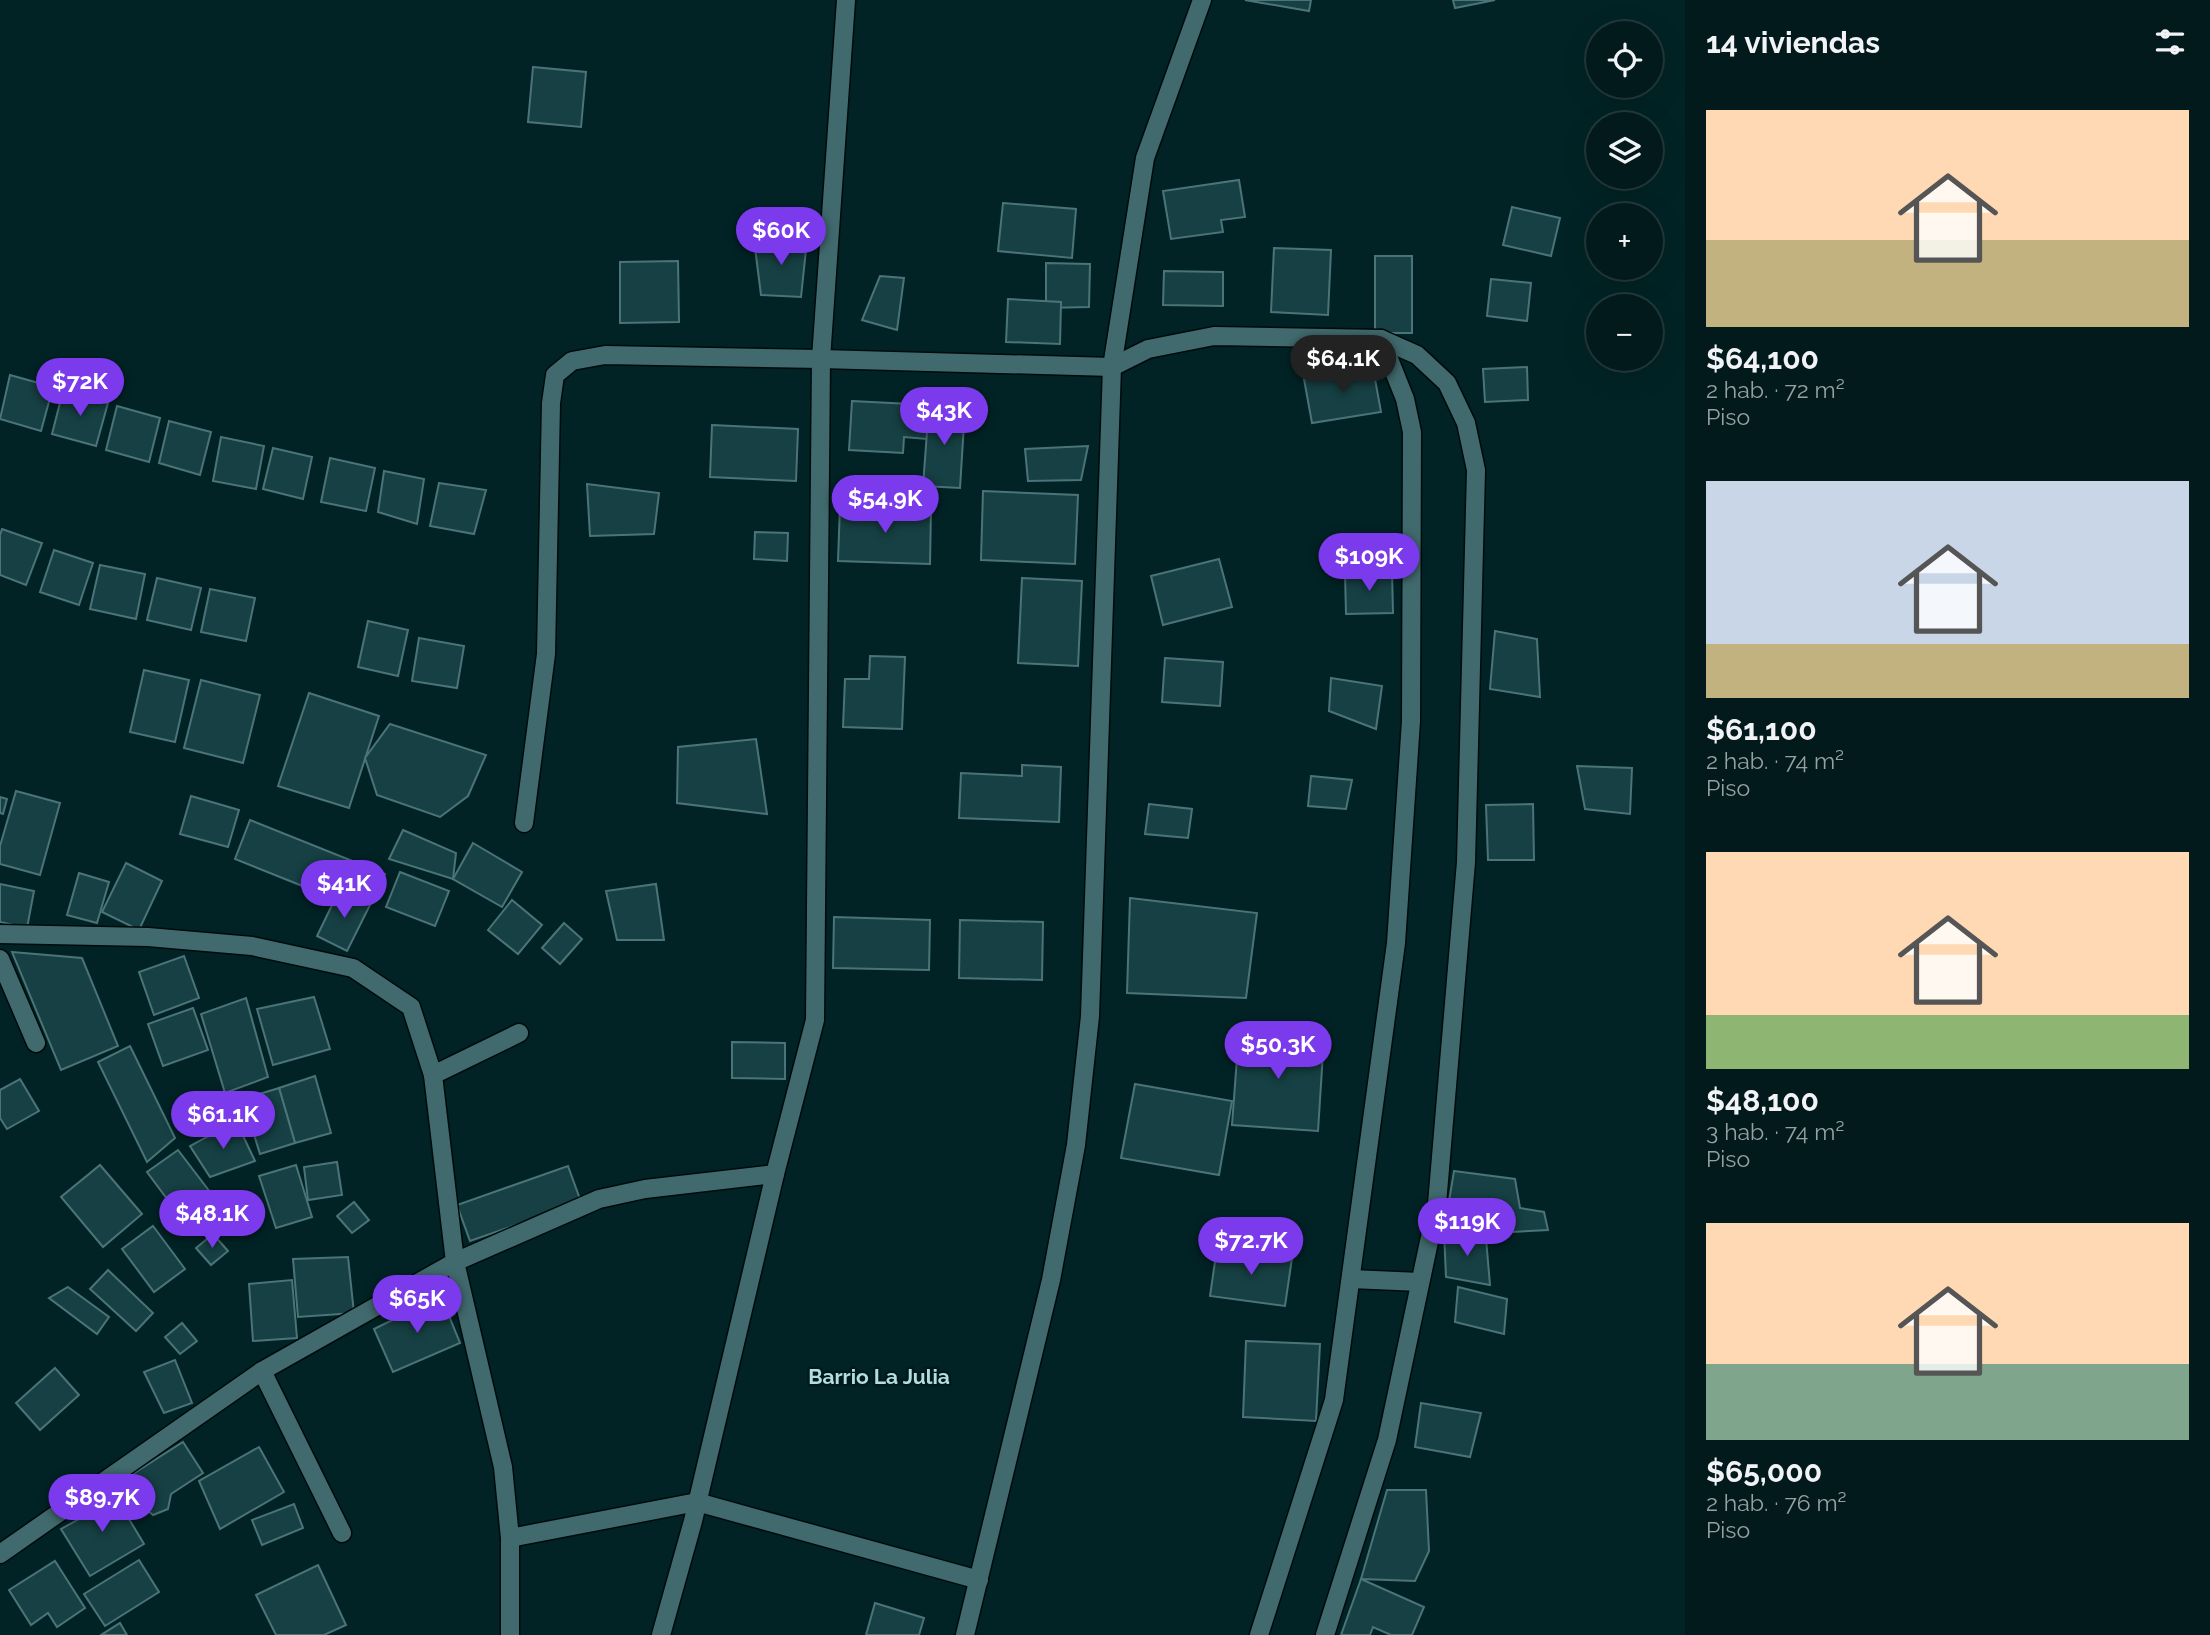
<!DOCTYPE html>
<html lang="es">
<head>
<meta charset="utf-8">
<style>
	body { margin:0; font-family:Raleway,sans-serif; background:#102729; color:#f1f3f6; height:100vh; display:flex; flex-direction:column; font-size:26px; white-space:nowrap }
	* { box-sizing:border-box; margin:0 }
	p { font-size:23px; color:#96a1a3 }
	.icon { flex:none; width:38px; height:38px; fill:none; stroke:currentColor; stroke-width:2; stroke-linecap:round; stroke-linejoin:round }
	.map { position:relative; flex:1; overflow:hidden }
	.side { display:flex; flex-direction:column; background:#021a1c; width:525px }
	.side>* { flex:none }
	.controls { position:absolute; left:1586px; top:21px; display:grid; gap:14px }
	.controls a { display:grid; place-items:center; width:77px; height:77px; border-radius:50%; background:#021a1c; box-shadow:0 7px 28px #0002,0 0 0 2px #23383b; font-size:35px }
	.price { position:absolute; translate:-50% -60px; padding:0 16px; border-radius:24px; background:#7c3aed; color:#fff; font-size:23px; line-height:46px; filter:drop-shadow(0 2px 4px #0008) }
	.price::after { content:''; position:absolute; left:50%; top:42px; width:21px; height:16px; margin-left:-10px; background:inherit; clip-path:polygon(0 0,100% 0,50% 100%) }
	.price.on { background:#222; color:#fff }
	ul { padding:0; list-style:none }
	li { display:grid; align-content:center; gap:14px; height:371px; padding:0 21px }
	li span { display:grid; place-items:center; height:217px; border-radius:0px; color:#555 }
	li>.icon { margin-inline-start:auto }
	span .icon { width:126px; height:126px; fill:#fffc; stroke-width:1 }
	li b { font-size:30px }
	h2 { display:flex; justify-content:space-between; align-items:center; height:84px; padding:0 21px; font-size:30px }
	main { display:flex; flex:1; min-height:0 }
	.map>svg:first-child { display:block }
</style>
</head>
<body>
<main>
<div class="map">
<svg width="1685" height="1635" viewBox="0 0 1685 1635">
	<rect width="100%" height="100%" fill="#022325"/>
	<g fill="#164043" stroke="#4b7478" stroke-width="2">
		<polygon points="1245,0 1311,0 1309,11"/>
		<polygon points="1453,0 1495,0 1455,8"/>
		<polygon points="533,67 586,72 581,127 528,122"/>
		<polygon points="1239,180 1245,217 1221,220 1223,232 1171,239 1163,191"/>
		<polygon points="1003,203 1076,209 1072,258 998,251"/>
		<polygon points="1512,207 1560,218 1551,256 1503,245"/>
		<polygon points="754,240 807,240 801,297 761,295"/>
		<polygon points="1274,248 1331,250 1328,315 1271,312"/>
		<rect x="1375" y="256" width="37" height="77"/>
		<polygon points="678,261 679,322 620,323 620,262"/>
		<polygon points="1046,263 1090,264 1089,307 1046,308"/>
		<polygon points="1164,271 1223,272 1223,306 1163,305"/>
		<polygon points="880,276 904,278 897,330 862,320"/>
		<polygon points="1491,279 1531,283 1527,321 1487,316"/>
		<polygon points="1008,299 1061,302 1060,344 1006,342"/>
		<polygon points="1527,367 1528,400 1485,402 1483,369"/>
		<polygon points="1373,368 1381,412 1312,423 1304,379"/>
		<polygon points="10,375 53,387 41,431 0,419"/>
		<polygon points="63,391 108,403 96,446 52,434"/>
		<polygon points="852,401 929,405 927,439 904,437 903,453 849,450"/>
		<polygon points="929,405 965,408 960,488 923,486"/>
		<polygon points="117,406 160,418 149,462 106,450"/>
		<polygon points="169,421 211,432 200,475 159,463"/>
		<polygon points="712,425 798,429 796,481 710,477"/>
		<polygon points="221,437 264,446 256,489 213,481"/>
		<polygon points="1088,446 1081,480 1028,481 1025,449"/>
		<polygon points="273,448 312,457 303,499 263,489"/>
		<polygon points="330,458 375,468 366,511 321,502"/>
		<polygon points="384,471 424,479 417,524 378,512"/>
		<polygon points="439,483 486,490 474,534 430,526"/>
		<polygon points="587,484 659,493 654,534 590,536"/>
		<polygon points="983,491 1078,495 1075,564 981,560"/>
		<polygon points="840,506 931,508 930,564 838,561"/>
		<polygon points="2,529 42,543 26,585 0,575 0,535"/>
		<polygon points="755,532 788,533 787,561 754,559"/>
		<polygon points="54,550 93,563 79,605 40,592"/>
		<polygon points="1219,559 1232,607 1163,625 1151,576"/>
		<polygon points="100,565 145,574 136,619 90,609"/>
		<polygon points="1392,571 1393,613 1346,614 1345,573"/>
		<polygon points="157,578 201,588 191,630 147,620"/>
		<polygon points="1022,578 1082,581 1078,666 1018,663"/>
		<polygon points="210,589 255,598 246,641 201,632"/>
		<polygon points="368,621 408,630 398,676 358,667"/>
		<polygon points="1495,631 1537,639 1540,697 1490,689"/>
		<polygon points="419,638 464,646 457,688 412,681"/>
		<polygon points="870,656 905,657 902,729 843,727 845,679 869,679"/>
		<polygon points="1165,658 1223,662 1220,706 1162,702"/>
		<polygon points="144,670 189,680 175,742 130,732"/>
		<polygon points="1331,678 1382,686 1376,729 1329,711"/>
		<polygon points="201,680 260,695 243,763 184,748"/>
		<polygon points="309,693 379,716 349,808 278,786"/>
		<polygon points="390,724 486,755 468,796 440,817 377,795 365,758"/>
		<polygon points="756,739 767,814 677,803 678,747"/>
		<polygon points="1022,765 1061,767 1059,822 959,818 961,773 1022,776"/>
		<polygon points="1577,766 1632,768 1630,814 1585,809"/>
		<polygon points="1311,776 1352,780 1346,809 1308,806"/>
		<polygon points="16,791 60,803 40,875 0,864 0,846"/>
		<polygon points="191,796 239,810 228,847 180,834"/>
		<polygon points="0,797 7,799 3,814 0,813"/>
		<polygon points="1149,804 1192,809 1188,838 1145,834"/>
		<polygon points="1533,804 1534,860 1488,860 1486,805"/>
		<polygon points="250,820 385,874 371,903 345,891 335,899 235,859"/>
		<polygon points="403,830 456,853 453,879 389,859"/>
		<polygon points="473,843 522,872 502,907 453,879"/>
		<polygon points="126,863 162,881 139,930 102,912"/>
		<polygon points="400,872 449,891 435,926 386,907"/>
		<polygon points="79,873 109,882 97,923 67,915"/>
		<polygon points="0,884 34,891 27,928 0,922"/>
		<polygon points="656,884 664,940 617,940 606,891"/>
		<polygon points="345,891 371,903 347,951 317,936 335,899"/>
		<polygon points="1130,898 1257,913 1246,998 1127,993"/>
		<polygon points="512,900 542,925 518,954 488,930"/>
		<polygon points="834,917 930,920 929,970 833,968"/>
		<polygon points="960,920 1043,922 1042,980 959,978"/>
		<polygon points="564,923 582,939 560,964 542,948"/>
		<polygon points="12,952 82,958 118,1046 61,1070"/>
		<polygon points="184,956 199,998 154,1015 139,972"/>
		<polygon points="314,997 330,1049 273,1065 257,1009"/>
		<polygon points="246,998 268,1077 225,1093 201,1014"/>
		<polygon points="193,1008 208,1050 163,1066 148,1024"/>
		<polygon points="1239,1031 1324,1037 1318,1131 1232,1125"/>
		<polygon points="732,1042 785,1043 785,1079 732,1078"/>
		<polygon points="130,1046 175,1138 147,1162 98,1062"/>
		<polygon points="315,1076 331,1133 295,1143 279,1088"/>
		<polygon points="20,1079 39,1111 7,1129 0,1118 0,1090"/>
		<polygon points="1135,1084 1232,1101 1219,1175 1121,1158"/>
		<polygon points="279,1088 295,1143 260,1154 243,1099"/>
		<polygon points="236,1121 255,1161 210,1177 190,1146"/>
		<polygon points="178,1150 210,1192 179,1215 147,1172"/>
		<polygon points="337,1162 342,1195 308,1200 304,1167"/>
		<polygon points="100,1165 142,1214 103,1247 61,1197"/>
		<polygon points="296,1165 312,1217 276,1228 259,1176"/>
		<polygon points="568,1166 581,1202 470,1241 457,1205"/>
		<polygon points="1454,1171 1515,1179 1520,1208 1544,1212 1548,1230 1492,1233 1444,1231"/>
		<polygon points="354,1202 369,1220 352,1233 337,1216"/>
		<polygon points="153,1226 185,1269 154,1292 122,1249"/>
		<polygon points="1444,1231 1486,1238 1490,1285 1446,1277"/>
		<polygon points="213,1234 228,1251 211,1265 196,1248"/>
		<polygon points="1217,1248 1292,1258 1285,1306 1210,1296"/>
		<polygon points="348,1257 354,1313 298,1317 293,1259"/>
		<polygon points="108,1270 153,1313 136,1331 90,1289"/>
		<polygon points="292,1280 297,1338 253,1341 249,1284"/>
		<polygon points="68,1287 109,1317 97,1334 49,1298"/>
		<polygon points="1458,1287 1507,1299 1504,1334 1455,1322"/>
		<polygon points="441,1296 460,1343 393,1372 374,1329"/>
		<polygon points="182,1323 197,1341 180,1354 165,1337"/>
		<polygon points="1246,1341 1320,1344 1316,1421 1243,1417"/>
		<polygon points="175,1360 192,1403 164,1413 144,1372"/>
		<polygon points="55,1368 79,1395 40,1430 16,1403"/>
		<polygon points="1421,1403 1481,1413 1470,1457 1415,1447"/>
		<polygon points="183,1442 203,1473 171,1494 168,1509 153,1515 139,1503 130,1504 117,1484"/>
		<polygon points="259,1447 284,1492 220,1529 199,1481"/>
		<polygon points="111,1489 144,1544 90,1576 61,1529 88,1514 83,1505"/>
		<polygon points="1387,1490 1426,1490 1429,1551 1415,1581 1361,1579"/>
		<polygon points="294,1504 303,1528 262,1545 252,1520"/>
		<polygon points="139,1560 159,1592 105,1626 84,1594"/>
		<polygon points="55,1561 85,1608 57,1627 48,1613 31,1625 9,1590"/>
		<polygon points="318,1565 346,1625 324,1635 276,1635 256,1595"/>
		<polygon points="1361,1579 1424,1607 1412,1635 1391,1635 1373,1627 1370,1635 1341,1635"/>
		<polygon points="875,1603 924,1618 919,1635 866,1635"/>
		<polygon points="120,1623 127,1635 101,1635"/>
	</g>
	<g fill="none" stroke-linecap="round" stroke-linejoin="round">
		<g stroke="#000b0c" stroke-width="21">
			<g id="street">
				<polyline points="524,823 546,654 551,403 555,375 572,361 605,355 821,359 1112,367 1148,349 1214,336 1381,339 1417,355 1447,383 1466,423 1476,470 1466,862 1437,1204 1387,1440 1325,1635"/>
				<polyline points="0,934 148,937 252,946 353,968 411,1007 433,1075 455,1262 503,1467 510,1538 510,1635"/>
				<polyline points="0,959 36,1043"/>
				<polyline points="433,1075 519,1033"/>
				<polyline points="1351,1279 1420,1282"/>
				<polyline points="262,1371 342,1533"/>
				<polyline points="510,1538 697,1502 979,1580"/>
				<polyline points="0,1554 262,1371 455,1262 599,1199 645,1189 775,1174"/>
				<polyline points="661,1635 693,1521 775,1174 815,1020 821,359 846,0"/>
				<polyline points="965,1635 1051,1280 1076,1145 1090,1016 1112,367 1145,158 1202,0"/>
				<polyline points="1259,1635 1334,1400 1396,943 1411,721 1412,432 1405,399 1381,339"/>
			</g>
		</g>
		<use href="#street" stroke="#416a6e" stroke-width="18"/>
	</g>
	<g text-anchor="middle" stroke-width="5" stroke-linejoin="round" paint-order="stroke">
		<g font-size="21" font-weight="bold" fill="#b2dee2" stroke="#00191c">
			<text x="879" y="1384">Barrio La Julia</text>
		</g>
	</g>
</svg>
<div class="controls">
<a><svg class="icon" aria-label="locate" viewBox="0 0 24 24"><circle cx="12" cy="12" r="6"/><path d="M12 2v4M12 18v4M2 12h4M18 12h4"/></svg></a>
<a><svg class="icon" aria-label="layers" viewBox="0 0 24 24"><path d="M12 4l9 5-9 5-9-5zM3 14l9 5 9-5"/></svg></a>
<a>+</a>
<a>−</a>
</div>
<b class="price" style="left:781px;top:267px">$60K</b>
<b class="price on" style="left:1343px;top:395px">$64.1K</b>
<b class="price" style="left:80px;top:418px">$72K</b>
<b class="price" style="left:944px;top:447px">$43K</b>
<b class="price" style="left:885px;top:535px">$54.9K</b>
<b class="price" style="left:1369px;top:593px">$109K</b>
<b class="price" style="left:344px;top:920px">$41K</b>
<b class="price" style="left:1278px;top:1081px">$50.3K</b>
<b class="price" style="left:223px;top:1151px">$61.1K</b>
<b class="price" style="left:212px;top:1250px">$48.1K</b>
<b class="price" style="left:1467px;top:1258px">$119K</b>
<b class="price" style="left:1251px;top:1277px">$72.7K</b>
<b class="price" style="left:417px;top:1335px">$65K</b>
<b class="price" style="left:102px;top:1534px">$89.7K</b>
</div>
<section class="side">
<h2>14 viviendas<svg class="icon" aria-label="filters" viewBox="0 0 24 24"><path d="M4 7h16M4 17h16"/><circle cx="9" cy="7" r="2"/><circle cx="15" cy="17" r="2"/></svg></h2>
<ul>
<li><span style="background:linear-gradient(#ffd9b3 60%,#c2b280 0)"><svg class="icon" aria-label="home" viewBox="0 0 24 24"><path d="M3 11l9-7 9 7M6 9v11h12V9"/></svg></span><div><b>$64,100</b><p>2 hab. · 72 m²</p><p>Piso</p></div></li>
<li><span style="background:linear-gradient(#c9d6e8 75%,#c2b280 0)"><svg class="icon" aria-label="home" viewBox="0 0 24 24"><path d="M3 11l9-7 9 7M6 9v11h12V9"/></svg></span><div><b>$61,100</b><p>2 hab. · 74 m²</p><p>Piso</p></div></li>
<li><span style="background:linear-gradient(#ffd9b3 75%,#8fb573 0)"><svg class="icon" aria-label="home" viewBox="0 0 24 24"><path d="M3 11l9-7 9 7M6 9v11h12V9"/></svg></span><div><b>$48,100</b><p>3 hab. · 74 m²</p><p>Piso</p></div></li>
<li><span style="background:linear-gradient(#ffd9b3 65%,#7fa58c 0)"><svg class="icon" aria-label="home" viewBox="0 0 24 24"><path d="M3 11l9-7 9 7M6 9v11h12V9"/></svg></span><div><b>$65,000</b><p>2 hab. · 76 m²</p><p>Piso</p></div></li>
</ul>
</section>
</main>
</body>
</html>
